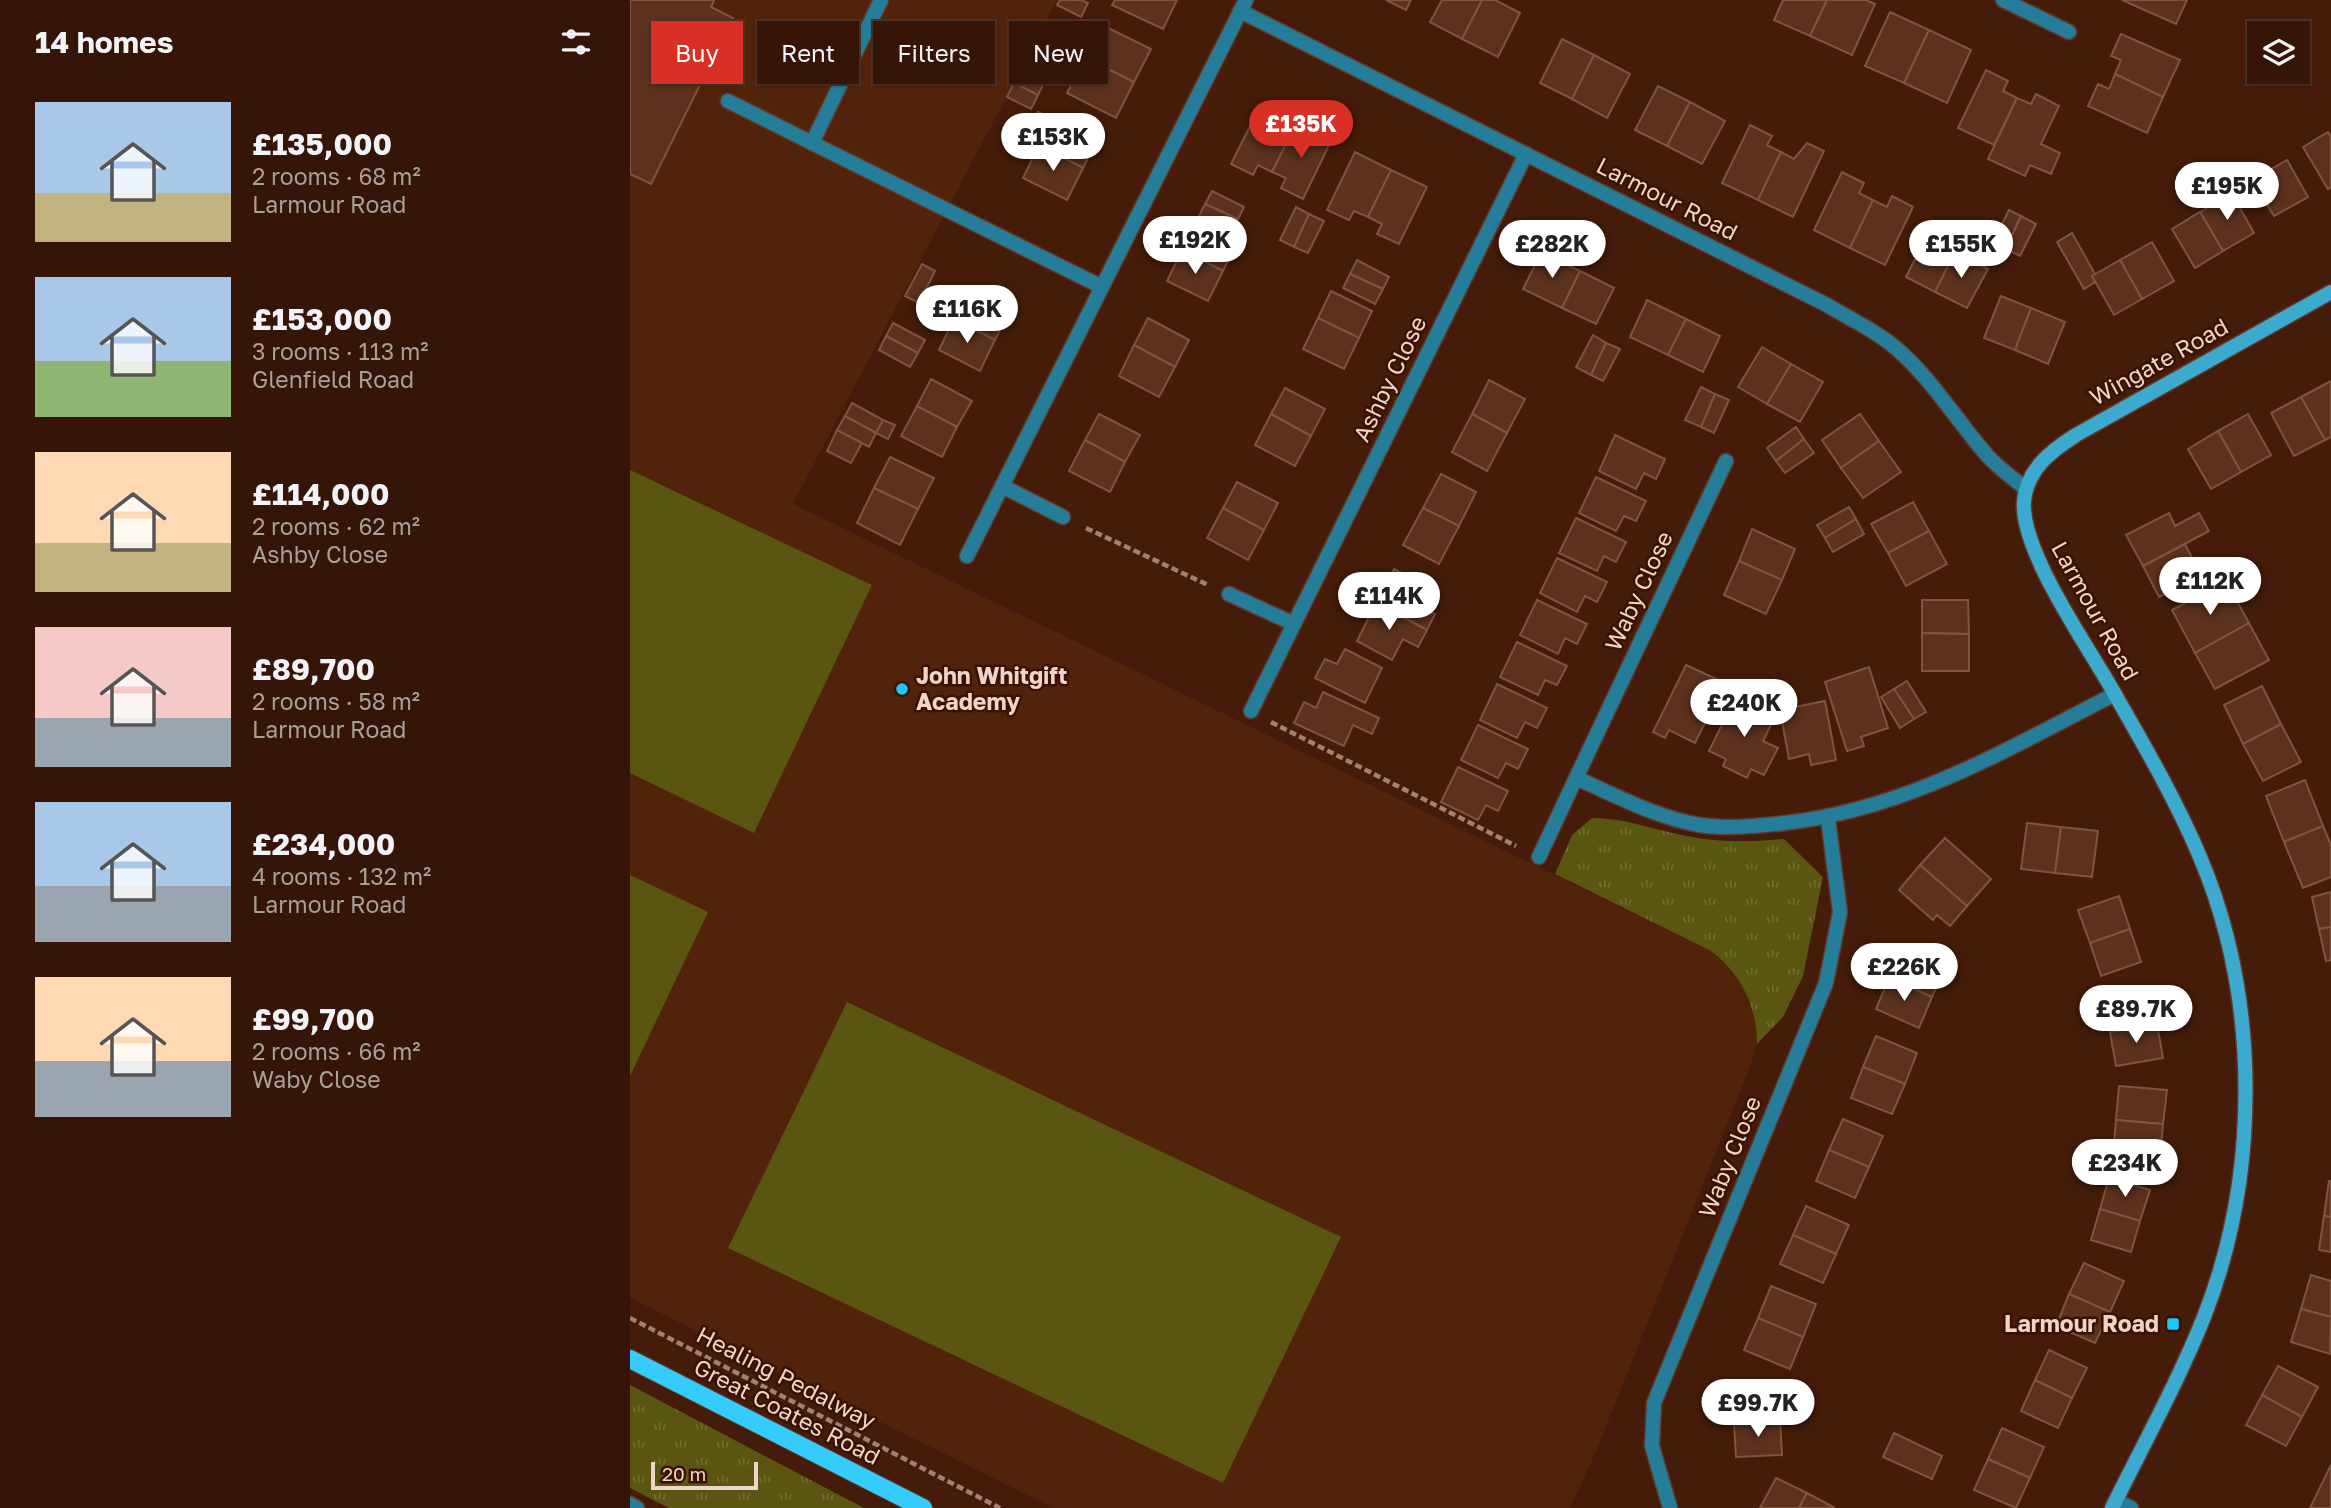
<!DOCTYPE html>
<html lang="en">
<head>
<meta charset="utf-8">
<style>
	body { margin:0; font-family:"Golos Text",sans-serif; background:#3f2215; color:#f1f3f6; height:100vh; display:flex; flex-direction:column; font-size:26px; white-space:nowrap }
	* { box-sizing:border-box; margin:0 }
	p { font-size:23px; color:#a99f9b }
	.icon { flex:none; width:38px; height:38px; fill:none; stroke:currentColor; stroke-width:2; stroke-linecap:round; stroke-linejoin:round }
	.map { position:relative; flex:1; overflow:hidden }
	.sheet { display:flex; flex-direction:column; background:#341507; width:630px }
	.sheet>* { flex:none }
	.guide { position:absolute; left:21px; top:21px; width:665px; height:63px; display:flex; gap:14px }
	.fabs { position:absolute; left:1617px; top:21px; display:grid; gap:14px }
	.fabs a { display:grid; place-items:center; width:63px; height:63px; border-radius:0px; background:#341507; box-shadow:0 2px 5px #0004,0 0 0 2px #4e3428; font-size:35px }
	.scale { position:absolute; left:21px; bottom:18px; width:107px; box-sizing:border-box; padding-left:7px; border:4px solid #efd4c9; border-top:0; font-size:19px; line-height:24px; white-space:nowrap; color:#efd4c9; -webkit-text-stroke:5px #391201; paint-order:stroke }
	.price { position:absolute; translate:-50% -60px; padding:0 16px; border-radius:24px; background:#fff; color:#222; font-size:23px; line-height:46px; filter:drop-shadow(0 2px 4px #0008) }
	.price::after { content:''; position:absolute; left:50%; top:42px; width:21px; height:16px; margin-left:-10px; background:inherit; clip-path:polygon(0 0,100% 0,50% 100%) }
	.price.active { background:#d93025; color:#fff }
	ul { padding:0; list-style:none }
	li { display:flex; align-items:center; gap:21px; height:175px; padding:0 35px }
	li span { display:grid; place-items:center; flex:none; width:196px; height:140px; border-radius:0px; color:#555 }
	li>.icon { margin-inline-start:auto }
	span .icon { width:84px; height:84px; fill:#fffc; stroke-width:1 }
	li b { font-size:30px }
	h2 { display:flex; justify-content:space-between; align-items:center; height:84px; padding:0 35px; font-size:30px }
	.chip { padding:0 24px; border-radius:0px; background:#341507; box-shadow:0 2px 5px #0004,0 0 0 2px #4e3428; font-size:24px; line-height:63px }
	.chip.active { background:#d93025; color:#fff }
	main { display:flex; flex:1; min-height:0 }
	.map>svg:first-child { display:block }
</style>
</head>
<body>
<main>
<section class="sheet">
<h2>14 homes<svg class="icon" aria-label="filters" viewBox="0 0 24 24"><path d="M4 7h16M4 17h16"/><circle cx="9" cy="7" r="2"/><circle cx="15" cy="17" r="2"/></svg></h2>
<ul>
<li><span style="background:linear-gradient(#a9c7e8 65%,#c2b280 0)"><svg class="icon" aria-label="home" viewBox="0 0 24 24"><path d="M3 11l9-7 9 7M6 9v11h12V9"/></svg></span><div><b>£135,000</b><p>2 rooms · 68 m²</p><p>Larmour Road</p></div></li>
<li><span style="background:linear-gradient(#a9c7e8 60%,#8fb573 0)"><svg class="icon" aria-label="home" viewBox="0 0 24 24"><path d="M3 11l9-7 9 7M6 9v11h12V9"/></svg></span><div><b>£153,000</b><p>3 rooms · 113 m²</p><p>Glenfield Road</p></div></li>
<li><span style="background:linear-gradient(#ffd9b3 65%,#c2b280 0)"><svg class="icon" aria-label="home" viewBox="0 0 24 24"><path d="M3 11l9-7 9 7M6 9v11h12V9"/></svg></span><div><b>£114,000</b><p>2 rooms · 62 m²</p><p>Ashby Close</p></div></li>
<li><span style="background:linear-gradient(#f6c9c9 65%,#9aa5b1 0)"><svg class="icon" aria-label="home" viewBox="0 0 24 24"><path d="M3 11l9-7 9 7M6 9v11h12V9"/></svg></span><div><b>£89,700</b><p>2 rooms · 58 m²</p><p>Larmour Road</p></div></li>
<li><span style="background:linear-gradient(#a9c7e8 60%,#9aa5b1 0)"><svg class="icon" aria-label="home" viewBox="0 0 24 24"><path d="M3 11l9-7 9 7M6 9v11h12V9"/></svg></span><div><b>£234,000</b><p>4 rooms · 132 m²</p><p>Larmour Road</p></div></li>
<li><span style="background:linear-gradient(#ffd9b3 60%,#9aa5b1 0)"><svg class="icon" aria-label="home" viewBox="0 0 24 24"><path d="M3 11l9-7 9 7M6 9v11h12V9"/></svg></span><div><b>£99,700</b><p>2 rooms · 66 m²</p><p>Waby Close</p></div></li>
</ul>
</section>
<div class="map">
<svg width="1701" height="1508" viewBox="0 0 1701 1508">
	<defs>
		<pattern id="grass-tufts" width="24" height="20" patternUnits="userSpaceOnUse" patternTransform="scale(1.75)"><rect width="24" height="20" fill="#5a5510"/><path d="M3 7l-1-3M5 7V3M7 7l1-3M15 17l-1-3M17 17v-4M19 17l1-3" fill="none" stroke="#726d31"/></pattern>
	</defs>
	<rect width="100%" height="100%" fill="#451c09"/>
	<polygon fill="#52230b" points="0,0 427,0 163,504 1081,951 1098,964 1116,993 1127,1024 1127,1044 1121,1064 964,1456 940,1508 424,1508 0,1298"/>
	<g fill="url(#grass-tufts)">
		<path d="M 962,818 C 996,818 1024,830 1057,836 C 1089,843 1122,842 1154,839 L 1193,877 L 1173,976 L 1153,1017 L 1127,1044 C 1127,1006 1111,974 1081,951 L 925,874 L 942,835 Z"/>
		<polygon points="0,1385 234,1508 39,1508 0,1488"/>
	</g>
	<g fill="#5a5510">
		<polygon points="0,470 242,585 124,833 0,773"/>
		<polygon points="0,875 78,912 0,1076"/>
		<polygon points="217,1002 711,1237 593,1483 98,1248"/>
	</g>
	<g fill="#5c311e" stroke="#815440" stroke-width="2">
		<polygon points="0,0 84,0 81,7 103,18 21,184 0,174"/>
		<polygon points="430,0 451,0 458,3 451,17 427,5"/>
		<polygon points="485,0 547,0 533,29 482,5"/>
		<polygon points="756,0 781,0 776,10"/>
		<polygon points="812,0 852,0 832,39 800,22"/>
		<polygon points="852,0 865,0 890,13 868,57 832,39"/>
		<polygon points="1153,0 1197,0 1180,36 1144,20"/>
		<polygon points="1197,0 1236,0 1245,4 1222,55 1180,36"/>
		<polygon points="1492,0 1557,0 1546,24"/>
		<polygon points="1260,12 1299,30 1274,83 1235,66"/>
		<polygon points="472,25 521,49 504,82 446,53 453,39 462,44"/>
		<polygon points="1299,30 1341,50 1317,103 1274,83"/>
		<polygon points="1491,34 1550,60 1533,97 1485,74 1491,60 1481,56"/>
		<polygon points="932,39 964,55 942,99 910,83"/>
		<polygon points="446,53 504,82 486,118 437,93 448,72 440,67"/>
		<polygon points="964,55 1000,74 977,118 942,99"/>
		<polygon points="391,70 415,81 408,95 384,83"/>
		<polygon points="1356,70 1378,81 1373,91 1387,98 1364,145 1328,128"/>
		<polygon points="1485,74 1533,97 1517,133 1458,106 1468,84 1479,89"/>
		<polygon points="384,83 408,95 401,109 377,97"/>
		<polygon points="1028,86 1060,102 1037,146 1005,130"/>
		<polygon points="1406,94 1429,106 1411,144 1430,153 1421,174 1400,165 1395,176 1358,159 1387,98 1401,104"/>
		<polygon points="1060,102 1095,121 1072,164 1037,146"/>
		<polygon points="630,106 666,124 642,172 628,165 623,175 601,164"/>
		<polygon points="408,112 423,119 424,116 468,138 453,168 409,145 414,136 399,128"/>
		<polygon points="666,124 701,141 673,199 651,188 656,178 642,172"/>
		<polygon points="1120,125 1142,136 1137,145 1151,152 1128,200 1092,183"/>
		<polygon points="1698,132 1701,137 1701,187 1698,189 1673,147"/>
		<polygon points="1177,143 1194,151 1163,217 1128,200 1151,152 1164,159"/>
		<polygon points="409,145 453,168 437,200 393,178"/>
		<polygon points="725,152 761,170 738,217 724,211 719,220 697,210"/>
		<polygon points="1657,160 1678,197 1644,216 1622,180"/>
		<polygon points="761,170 797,187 769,244 747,234 752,224 738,217"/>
		<polygon points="1212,172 1234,183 1229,193 1243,200 1220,248 1184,230"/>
		<polygon points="582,191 614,207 608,219 575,204"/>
		<polygon points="1602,194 1624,233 1593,251 1570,212"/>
		<polygon points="1262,196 1283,207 1255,265 1220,248 1243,200 1257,207"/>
		<polygon points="575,204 608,219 600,234 568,218"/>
		<polygon points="666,207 679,214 664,247 650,240"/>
		<polygon points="1379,210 1391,216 1376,249 1363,242"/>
		<polygon points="1570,212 1593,251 1565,268 1542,229"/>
		<polygon points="679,214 694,221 678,253 664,247"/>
		<polygon points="1391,216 1406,224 1390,256 1376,249"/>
		<polygon points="565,223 606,244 593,271 552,250"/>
		<polygon points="1442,233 1465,274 1462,276 1465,282 1454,289 1427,242"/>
		<polygon points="1296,237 1325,252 1305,292 1276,277"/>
		<polygon points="1522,242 1544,281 1512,299 1490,260"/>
		<polygon points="552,250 593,271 578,301 537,281"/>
		<polygon points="1325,252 1358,269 1337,308 1305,292"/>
		<polygon points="911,253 950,271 932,308 893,289"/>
		<polygon points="727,260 759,277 753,289 720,274"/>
		<polygon points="1490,260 1512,299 1484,315 1462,276"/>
		<polygon points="292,264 305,271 289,303 275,296"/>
		<polygon points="950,271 984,288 966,324 932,308"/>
		<polygon points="720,274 753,289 745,304 713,288"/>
		<polygon points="701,291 742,311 729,338 688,318"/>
		<polygon points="337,293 379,313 365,340 324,319"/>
		<polygon points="1371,296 1401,308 1385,350 1354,338"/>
		<polygon points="1017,300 1056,319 1038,355 1000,337"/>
		<polygon points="1401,308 1435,322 1418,364 1385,350"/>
		<polygon points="518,318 559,340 545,367 504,345"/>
		<polygon points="688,318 729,338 714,369 673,349"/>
		<polygon points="324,319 365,340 350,371 309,350"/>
		<polygon points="1056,319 1090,336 1073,372 1038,355"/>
		<polygon points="263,323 295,340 288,353 256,336"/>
		<polygon points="963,335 976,343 961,375 946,367"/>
		<polygon points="256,336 288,353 280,367 249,350"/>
		<polygon points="976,343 990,349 973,381 961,375"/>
		<polygon points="504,345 545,367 529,397 489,376"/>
		<polygon points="1132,347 1161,364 1137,404 1108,387"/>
		<polygon points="1161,364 1193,382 1170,422 1137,404"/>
		<polygon points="301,379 342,401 327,427 287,406"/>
		<polygon points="859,380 895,399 877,433 842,414"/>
		<polygon points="1701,381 1701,437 1695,440 1671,397"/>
		<polygon points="1071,387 1085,394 1071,427 1055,420"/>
		<polygon points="655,388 695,409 681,436 641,414"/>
		<polygon points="1085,394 1099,400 1084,433 1071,427"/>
		<polygon points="1671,397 1695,440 1664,456 1641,413"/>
		<polygon points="222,403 253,420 246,433 215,416"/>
		<polygon points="287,406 327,427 312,457 271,436"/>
		<polygon points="469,414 510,435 495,462 455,440"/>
		<polygon points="641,414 681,436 665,466 625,445"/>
		<polygon points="842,414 877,433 857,471 822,452"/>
		<polygon points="1230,414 1249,441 1211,468 1192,440"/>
		<polygon points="1618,414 1641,455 1611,472 1588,431"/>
		<polygon points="215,416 246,433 239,447 207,430"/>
		<polygon points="253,420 265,425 258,439 246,433"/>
		<polygon points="1166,427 1174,439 1146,461 1137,448"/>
		<polygon points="207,430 232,443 221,463 197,451"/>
		<polygon points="1588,431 1611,472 1581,489 1558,449"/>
		<polygon points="985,435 1035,459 1026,479 1014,473 1006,489 969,471"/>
		<polygon points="1174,439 1184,453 1155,473 1146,461"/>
		<polygon points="455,440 495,462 480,492 439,471"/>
		<polygon points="1249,441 1271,472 1233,498 1211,468"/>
		<polygon points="260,457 304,478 288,509 244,488"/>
		<polygon points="811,474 846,492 829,526 793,508"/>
		<polygon points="966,477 1016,501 1006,521 994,516 986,531 949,513"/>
		<polygon points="607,482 648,503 634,530 593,508"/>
		<polygon points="244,488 288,509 270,545 227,523"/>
		<polygon points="1283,502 1299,531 1258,553 1241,524"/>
		<polygon points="1219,507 1226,519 1195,538 1187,525"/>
		<polygon points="593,508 634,530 618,560 577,538"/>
		<polygon points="793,508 829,526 809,564 773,545"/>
		<polygon points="1539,513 1545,526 1569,513 1579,531 1513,566 1496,535"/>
		<polygon points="946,518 996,542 986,562 974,556 967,571 929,553"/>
		<polygon points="1226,519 1234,534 1203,552 1195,538"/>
		<polygon points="1122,529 1165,549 1152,580 1109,561"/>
		<polygon points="1299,531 1317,564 1276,586 1258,553"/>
		<polygon points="1555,544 1571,576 1529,597 1513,566"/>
		<polygon points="927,558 977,582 967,602 955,596 947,612 910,593"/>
		<polygon points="1109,561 1152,580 1136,614 1094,595"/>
		<polygon points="764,569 799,588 790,606 805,614 797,630 746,603"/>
		<polygon points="1596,581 1619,623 1565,653 1542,610"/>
		<polygon points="907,600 957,624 947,644 935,638 928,654 890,635"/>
		<polygon points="1292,600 1338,600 1339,634 1292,633"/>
		<polygon points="746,603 797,630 788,647 773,639 762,660 727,641"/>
		<polygon points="1619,623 1639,660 1585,689 1565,653"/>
		<polygon points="1292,633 1339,634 1339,671 1292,671"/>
		<polygon points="887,642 937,666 927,685 915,680 908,695 870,677"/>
		<polygon points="715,649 752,668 735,703 685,678 695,659 707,664"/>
		<polygon points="1056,665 1095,683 1065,743 1039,730 1035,738 1023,732"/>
		<polygon points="1239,667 1258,728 1231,737 1234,746 1217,751 1195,682"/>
		<polygon points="1277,681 1296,712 1284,719 1264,689"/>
		<polygon points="867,684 917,708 907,728 895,722 887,738 850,720"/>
		<polygon points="1632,686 1651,724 1613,744 1594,705"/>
		<polygon points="1264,689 1284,719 1270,728 1251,697"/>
		<polygon points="1109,690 1126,699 1119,713 1141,725 1133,741 1148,748 1134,775 1121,769 1117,778 1093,766 1096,759 1079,751"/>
		<polygon points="693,692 749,718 742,734 723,725 714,746 664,723 674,702 686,708"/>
		<polygon points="1195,701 1206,760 1181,765 1179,754 1159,759 1150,710"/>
		<polygon points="1651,724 1671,762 1633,781 1613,744"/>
		<polygon points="848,725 898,749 888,769 876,763 868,778 831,760"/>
		<polygon points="828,767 878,791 868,811 856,805 848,820 811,802"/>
		<polygon points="1675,780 1693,826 1654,842 1636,796"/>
		<polygon points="1397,823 1431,827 1425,873 1391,869"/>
		<polygon points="1693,826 1701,845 1701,877 1673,888 1654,842"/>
		<polygon points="1431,827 1468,831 1462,877 1425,873"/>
		<polygon points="1315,838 1361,879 1337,906 1290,865"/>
		<polygon points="1290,865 1337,906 1320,926 1307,915 1303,920 1269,890"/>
		<polygon points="1701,892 1701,927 1689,929 1682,897"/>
		<polygon points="1489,896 1500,929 1460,943 1448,910"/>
		<polygon points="1701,927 1701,960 1696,961 1689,929"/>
		<polygon points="1500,929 1511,962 1471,976 1460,943"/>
		<polygon points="1272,948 1316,967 1302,997 1259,978"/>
		<polygon points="1259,978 1302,997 1289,1028 1246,1009"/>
		<polygon points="1521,990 1527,1024 1480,1032 1474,999"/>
		<polygon points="1527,1024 1533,1058 1486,1066 1480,1032"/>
		<polygon points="1246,1036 1287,1053 1275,1084 1233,1067"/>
		<polygon points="1233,1067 1275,1084 1262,1114 1221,1098"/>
		<polygon points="1489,1086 1537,1090 1533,1124 1486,1120"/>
		<polygon points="1213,1119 1253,1136 1239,1167 1199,1150"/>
		<polygon points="1486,1120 1533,1124 1530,1158 1483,1154"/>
		<polygon points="1199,1150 1239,1167 1225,1198 1186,1181"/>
		<polygon points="1479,1178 1520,1190 1510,1221 1470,1209"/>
		<polygon points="1699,1181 1701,1181 1701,1217 1694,1216"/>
		<polygon points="1176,1206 1219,1225 1206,1254 1163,1235"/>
		<polygon points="1470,1209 1510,1221 1501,1252 1461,1240"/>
		<polygon points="1694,1216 1701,1217 1701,1252 1689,1250"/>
		<polygon points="1163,1235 1206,1254 1193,1283 1150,1264"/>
		<polygon points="1454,1263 1494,1281 1480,1312 1439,1294"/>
		<polygon points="1681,1275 1701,1281 1701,1317 1671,1309"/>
		<polygon points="1141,1286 1186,1304 1173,1337 1128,1318"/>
		<polygon points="1439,1294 1480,1312 1465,1343 1426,1326"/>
		<polygon points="1671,1309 1701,1317 1700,1354 1661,1342"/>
		<polygon points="1128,1318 1173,1337 1160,1369 1114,1350"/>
		<polygon points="1419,1350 1457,1368 1442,1398 1405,1380"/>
		<polygon points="1648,1366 1688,1387 1672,1417 1632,1395"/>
		<polygon points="1405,1380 1442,1398 1428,1428 1391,1411"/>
		<polygon points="1148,1386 1150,1420 1104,1423 1102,1389"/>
		<polygon points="1632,1395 1672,1417 1656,1446 1616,1425"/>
		<polygon points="1150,1420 1152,1455 1106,1457 1104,1423"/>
		<polygon points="1372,1428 1414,1447 1400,1478 1358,1459"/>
		<polygon points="1264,1433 1312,1456 1302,1479 1253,1457"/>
		<polygon points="1358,1459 1400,1478 1386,1508 1344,1490"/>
		<polygon points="1701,1465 1701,1508 1680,1508"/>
		<polygon points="1146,1478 1177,1493 1169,1508 1130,1508"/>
		<polygon points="1177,1493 1205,1508 1169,1508"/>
	</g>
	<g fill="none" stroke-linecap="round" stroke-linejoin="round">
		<g stroke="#603928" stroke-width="17">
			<g id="lane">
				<polyline points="251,0 182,143 472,287"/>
				<polyline points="98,101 182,143"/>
			</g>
		</g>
		<g stroke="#603928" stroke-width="17">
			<g id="street">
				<polyline points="1373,0 1439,32"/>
				<path d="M 610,11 L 1197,305 C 1217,317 1238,327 1257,341 C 1297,371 1323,416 1356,454 C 1367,467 1383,478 1396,489"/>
				<path d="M 1096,461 L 946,778 C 985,795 1027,818 1070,825 C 1097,829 1128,826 1155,823 C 1278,809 1377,749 1485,694"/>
				<polyline points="372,486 433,517"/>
				<polyline points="337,556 616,0"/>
				<polyline points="599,594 664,624"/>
				<polyline points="621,711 896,154"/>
				<polyline points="909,857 946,778"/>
				<polyline points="1486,1501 1501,1508"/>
				<polyline points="0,1504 7,1508"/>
				<polyline points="1040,1508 1022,1446 1024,1403 1196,983 1210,912 1198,819"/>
			</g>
		</g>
		<g stroke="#603928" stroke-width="17">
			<path id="secondary" d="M 1482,1508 C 1513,1445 1548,1382 1574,1317 C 1630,1174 1630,999 1570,857 C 1546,800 1514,745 1483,691 C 1458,646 1390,551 1394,501 C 1397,469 1421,451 1446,435 L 1701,292"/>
		</g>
		<g stroke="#603928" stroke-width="20">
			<polyline id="primary" points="0,1359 293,1508"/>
		</g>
		<g stroke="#a28172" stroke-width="4.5" stroke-dasharray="7 3.5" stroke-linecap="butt">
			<polyline points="456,528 578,585"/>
			<polyline points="641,722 886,846"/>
			<polyline points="0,1318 370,1508"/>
		</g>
		<use href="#lane" stroke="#267d9a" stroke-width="14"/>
		<use href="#street" stroke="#267d9a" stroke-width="14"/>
		<use href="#secondary" stroke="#3ca9ce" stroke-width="14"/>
		<use href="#primary" stroke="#34ccfc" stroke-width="18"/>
	</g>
	<g fill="#18cafc" stroke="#391201" stroke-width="2.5">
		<circle cx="272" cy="689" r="7"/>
		<rect x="1536" y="1317" width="14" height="14" rx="3.5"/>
	</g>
	<g text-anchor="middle" stroke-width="5" stroke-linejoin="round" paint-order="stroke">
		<g font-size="23" fill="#efd4c9" stroke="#391201">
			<text transform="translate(1037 199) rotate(27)" y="8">Larmour Road</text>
			<text transform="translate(1529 362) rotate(-29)" y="8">Wingate Road</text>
			<text transform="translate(760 379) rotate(-64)" y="8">Ashby Close</text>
			<text transform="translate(1009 591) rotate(-65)" y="8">Waby Close</text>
			<text transform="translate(1465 611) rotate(61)" y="8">Larmour Road</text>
			<text transform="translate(1100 1157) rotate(-68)" y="8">Waby Close</text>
			<text transform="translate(156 1378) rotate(27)" y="8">Healing Pedalway</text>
			<text transform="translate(157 1412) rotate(27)" y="8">Great Coates Road</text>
		</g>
		<g font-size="23" font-weight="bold" fill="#efd4c9" stroke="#391201" text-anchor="start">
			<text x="286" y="684">John Whitgift<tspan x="286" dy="26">Academy</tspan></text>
			<text x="1529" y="1332" text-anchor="end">Larmour Road</text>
		</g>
	</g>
</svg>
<div class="fabs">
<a><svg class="icon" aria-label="layers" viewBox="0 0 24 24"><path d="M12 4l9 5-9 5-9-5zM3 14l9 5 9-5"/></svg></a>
</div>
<div class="scale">20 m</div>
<b class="price active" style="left:671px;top:160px">£135K</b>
<b class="price" style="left:423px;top:173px">£153K</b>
<b class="price" style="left:1597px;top:222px">£195K</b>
<b class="price" style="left:565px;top:276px">£192K</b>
<b class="price" style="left:922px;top:280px">£282K</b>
<b class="price" style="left:1331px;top:280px">£155K</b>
<b class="price" style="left:337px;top:345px">£116K</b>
<b class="price" style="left:1580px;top:617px">£112K</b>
<b class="price" style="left:759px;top:632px">£114K</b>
<b class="price" style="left:1114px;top:739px">£240K</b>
<b class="price" style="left:1274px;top:1003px">£226K</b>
<b class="price" style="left:1506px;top:1045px">£89.7K</b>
<b class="price" style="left:1495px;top:1199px">£234K</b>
<b class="price" style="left:1128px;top:1439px">£99.7K</b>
<div class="guide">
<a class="chip active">Buy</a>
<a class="chip">Rent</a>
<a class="chip">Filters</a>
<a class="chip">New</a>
</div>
</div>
</main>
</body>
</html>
